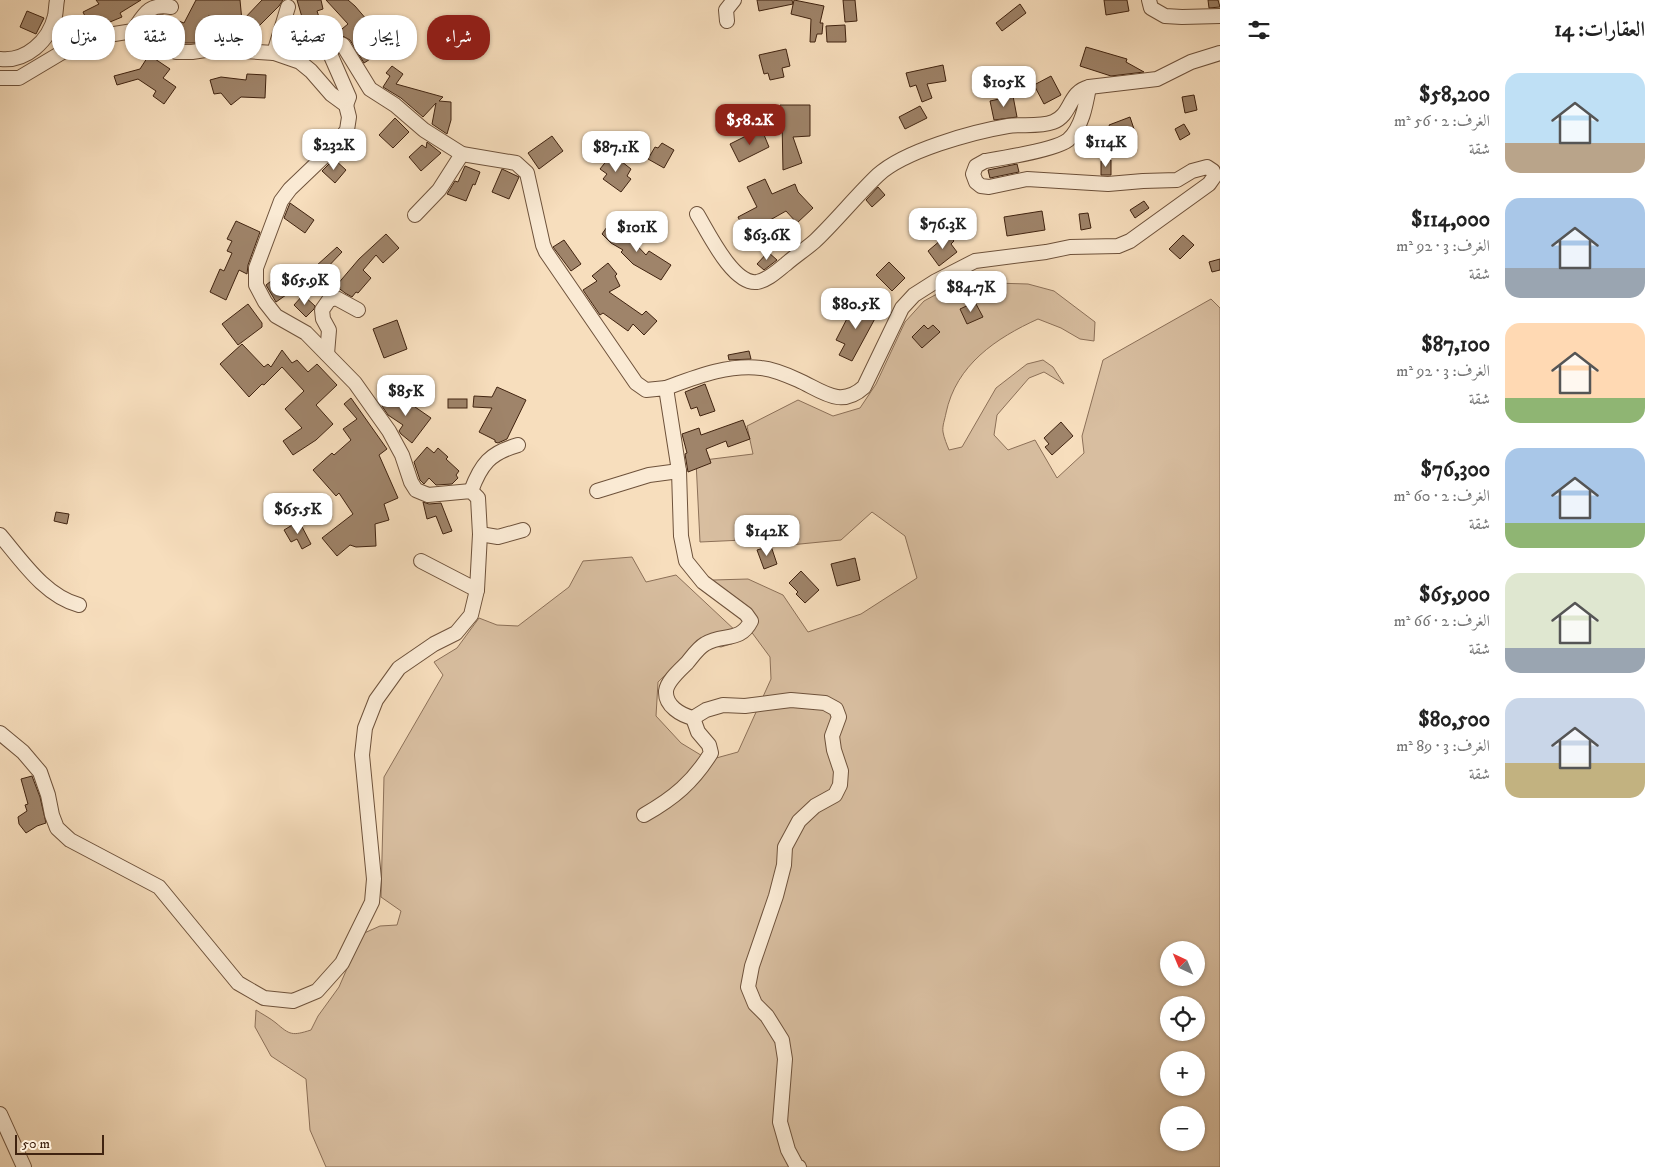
<!DOCTYPE html>
<html lang="ar">
<head>
<meta charset="utf-8">
<style>
	body { margin:0; font-family:"IM FELL DW Pica",Amiri,serif; background:#f2f2f2; color:#222; direction:rtl; height:100vh; display:flex; flex-direction:column; font-size:19px; white-space:nowrap }
	* { box-sizing:border-box; margin:0 }
	p { font-size:16px; color:#767676 }
	.icon { flex:none; width:28px; height:28px; fill:none; stroke:currentColor; stroke-width:2; stroke-linecap:round; stroke-linejoin:round }
	.map { position:relative; flex:1; overflow:hidden; direction:ltr }
	.panel { display:flex; flex-direction:column; background:#fff; width:450px }
	.panel>* { flex:none }
	.banner { position:absolute; left:15px; top:15px; width:475px; height:45px; direction:rtl; display:flex; gap:10px }
	.needle { width:32px; rotate:316deg }
	.controls { position:absolute; left:1160px; top:941px; display:grid; gap:10px }
	.controls a { display:grid; place-items:center; width:45px; height:45px; border-radius:50%; background:#fff; box-shadow:0 1px 4px #0004; font-size:25px }
	.scale { position:absolute; left:15px; bottom:12px; width:89px; box-sizing:border-box; padding-left:5px; border:2px solid #402310; border-top:0; font-size:14px; line-height:18px; white-space:nowrap; color:#402310; -webkit-text-stroke:4px #faead4; paint-order:stroke }
	.price { position:absolute; translate:-50% -42px; padding:0 11px; border-radius:10px; background:#fff; color:#222; font-size:16px; line-height:32px; filter:drop-shadow(0 1px 2px #0008) }
	.price::after { content:''; position:absolute; left:50%; top:30px; width:15px; height:11px; margin-left:-8px; background:inherit; clip-path:polygon(0 0,100% 0,50% 100%) }
	.price.on { background:#8f2418; color:#fff }
	ul { padding:0; list-style:none }
	li { display:flex; align-items:center; gap:15px; height:125px; padding:0 25px }
	li span { display:grid; place-items:center; flex:none; width:140px; height:100px; border-radius:15px; color:#555 }
	li>.icon { margin-inline-start:auto }
	span .icon { width:60px; height:60px; fill:#fffc; stroke-width:1 }
	li b { font-size:21px }
	h2 { display:flex; justify-content:space-between; align-items:center; height:60px; padding:0 25px; font-size:21px }
	.pill { padding:0 18px; border-radius:20px; background:#fff; box-shadow:0 1px 4px #0004; font-size:18px; line-height:45px }
	.pill.on { background:#8f2418; color:#fff }
	main { display:flex; flex:1; min-height:0 }
	.map>svg:first-child { display:block }
</style>
</head>
<body>
<main>
<section class="panel">
<h2>العقارات: 14<svg class="icon" aria-label="filters" viewBox="0 0 24 24"><path d="M4 7h16M4 17h16"/><circle cx="9" cy="7" r="2"/><circle cx="15" cy="17" r="2"/></svg></h2>
<ul>
<li><span style="background:linear-gradient(#bfe0f5 70%,#b9a48a 0)"><svg class="icon" aria-label="home" viewBox="0 0 24 24"><path d="M3 11l9-7 9 7M6 9v11h12V9"/></svg></span><div><b>$58,200</b><p>الغرف: 2 · 56 m²</p><p>شقة</p></div></li>
<li><span style="background:linear-gradient(#a9c7e8 70%,#9aa5b1 0)"><svg class="icon" aria-label="home" viewBox="0 0 24 24"><path d="M3 11l9-7 9 7M6 9v11h12V9"/></svg></span><div><b>$114,000</b><p>الغرف: 3 · 92 m²</p><p>شقة</p></div></li>
<li><span style="background:linear-gradient(#ffd9b3 75%,#8fb573 0)"><svg class="icon" aria-label="home" viewBox="0 0 24 24"><path d="M3 11l9-7 9 7M6 9v11h12V9"/></svg></span><div><b>$87,100</b><p>الغرف: 3 · 92 m²</p><p>شقة</p></div></li>
<li><span style="background:linear-gradient(#a9c7e8 75%,#8fb573 0)"><svg class="icon" aria-label="home" viewBox="0 0 24 24"><path d="M3 11l9-7 9 7M6 9v11h12V9"/></svg></span><div><b>$76,300</b><p>الغرف: 2 · 60 m²</p><p>شقة</p></div></li>
<li><span style="background:linear-gradient(#dfe7d0 75%,#9aa5b1 0)"><svg class="icon" aria-label="home" viewBox="0 0 24 24"><path d="M3 11l9-7 9 7M6 9v11h12V9"/></svg></span><div><b>$65,900</b><p>الغرف: 2 · 66 m²</p><p>شقة</p></div></li>
<li><span style="background:linear-gradient(#c9d6e8 65%,#c2b280 0)"><svg class="icon" aria-label="home" viewBox="0 0 24 24"><path d="M3 11l9-7 9 7M6 9v11h12V9"/></svg></span><div><b>$80,500</b><p>الغرف: 3 · 89 m²</p><p>شقة</p></div></li>
</ul>
</section>
<div class="map">
<svg width="1220" height="1167" viewBox="0 0 1220 1167">
	<rect width="100%" height="100%" fill="#f7debd"/>
	<filter id="stains"><feTurbulence type="fractalNoise" baseFrequency=".004" numOctaves="4"/><feColorMatrix values="0 0 0 0 .2 0 0 0 0 .09 0 0 0 0 .02 0 0 0 .5 -.17"/></filter>
	<radialGradient id="worn" r=".72"><stop offset=".6" stop-color="#630" stop-opacity="0"/><stop offset="1" stop-color="#630" stop-opacity=".3"/></radialGradient>
	<path fill="#d8bea0" stroke="#8c7058" fill-rule="evenodd" d="M 959,282 L 1028,284 L 1054,291 L 1095,322 L 1094,341 L 1080,339 L 1061,328 L 1038,319 C 996,338 956,365 946,413 C 945,419 942,426 943,432 C 944,438 947,445 949,450 L 962,447 L 996,388 L 1027,364 L 1043,360 L 1053,367 L 1064,384 L 1044,372 L 1029,378 L 997,415 L 994,435 L 1008,450 L 1035,440 L 1057,478 L 1084,453 L 1082,436 L 1103,360 L 1211,299 L 1220,308 L 1220,1167 L 326,1167 L 310,1130 L 306,1079 L 271,1056 L 255,1027 L 256,1010 C 262,1014 270,1018 276,1023 C 290,1035 292,1036 311,1030 L 318,1016 L 339,987 L 362,934 L 380,926 L 397,925 L 401,911 L 381,897 L 384,777 L 443,675 L 434,662 L 457,648 L 479,618 L 497,625 L 518,626 L 569,587 L 583,561 L 632,557 L 646,582 L 676,575 L 738,633 L 734,643 L 721,647 L 701,644 L 678,663 L 658,682 L 656,716 L 681,743 L 709,760 L 738,752 L 771,679 L 770,657 L 713,580 L 748,579 L 783,595 L 808,632 L 861,614 L 917,578 L 905,536 L 872,512 L 841,540 L 790,545 L 766,539 L 700,542 L 696,461 L 753,454 L 747,426 L 798,400 L 833,416 L 860,408 L 876,384 L 905,322 L 924,301 ZM 1169,950 L 1196,950 L 1196,978 L 1169,978 ZM 1169,1005 L 1196,1005 L 1196,1032 L 1169,1032 ZM 1169,1060 L 1196,1060 L 1196,1088 L 1169,1088 ZM 1169,1115 L 1196,1115 L 1196,1142 L 1169,1142 Z"/>
	<g fill="#9f846a" stroke="#402310">
		<polygon points="96,0 141,0 120,13 122,17 110,22 101,19 100,22 106,27 92,31 83,12 99,4"/>
		<polygon points="196,0 240,0 242,21 262,0 283,0 279,6 257,28 256,43 242,42 242,38 222,29 226,20 208,16 196,43 179,43 146,28 153,18 159,15 163,15 184,23"/>
		<polygon points="297,0 321,0 323,9 317,11 322,26 306,31"/>
		<polygon points="326,0 348,0 355,6 373,27 372,29 359,21 378,54 364,63 350,40 337,33 348,24"/>
		<polygon points="757,0 792,0 793,4 759,11"/>
		<polygon points="794,0 824,6 820,23 823,23 822,34 817,34 815,42 810,42 811,19 791,14"/>
		<polygon points="843,0 855,0 857,21 845,22"/>
		<polygon points="1104,0 1127,0 1129,11 1106,15"/>
		<polygon points="1208,0 1218,0 1220,7 1209,8"/>
		<polygon points="1020,4 1026,13 1002,31 996,23"/>
		<polygon points="27,11 44,18 36,34 20,27"/>
		<polygon points="390,20 402,27 393,42 381,35"/>
		<polygon points="845,25 846,42 827,42 826,26"/>
		<polygon points="1086,47 1127,59 1126,62 1144,72 1111,76 1080,66"/>
		<polygon points="786,49 790,66 782,68 784,77 770,80 768,73 764,74 759,55"/>
		<polygon points="149,55 170,69 163,78 176,87 164,104 153,96 156,91 138,79 117,85 114,76 140,69"/>
		<polygon points="943,65 946,81 927,84 932,98 922,102 916,85 910,87 906,73"/>
		<polygon points="392,66 403,74 396,84 443,97 439,101 451,102 451,120 447,134 432,124 436,103 423,117 401,98 383,87 390,76 386,73"/>
		<polygon points="247,74 266,75 265,98 241,97 231,105 221,93 214,94 210,80 221,77 246,80"/>
		<polygon points="1051,76 1061,95 1044,104 1034,85"/>
		<polygon points="1194,95 1197,110 1185,113 1182,97"/>
		<polygon points="1013,96 1017,117 994,120 990,101"/>
		<polygon points="780,105 810,105 810,136 793,137 802,163 783,170 782,120 780,120"/>
		<polygon points="920,106 927,118 905,129 899,117"/>
		<polygon points="1130,117 1136,135 1115,142 1109,125"/>
		<polygon points="395,118 409,132 393,148 379,135"/>
		<polygon points="1184,124 1190,134 1180,140 1175,129"/>
		<polygon points="762,130 769,147 739,162 730,144 748,135"/>
		<polygon points="552,136 563,151 539,169 528,153"/>
		<polygon points="427,142 441,153 421,171 409,157 422,145 426,148"/>
		<polygon points="662,143 674,150 664,168 648,159 655,147 658,148"/>
		<polygon points="612,154 631,169 627,176 631,179 621,192 603,179 607,174 600,169"/>
		<polygon points="334,159 346,170 335,183 322,171"/>
		<polygon points="1111,160 1111,175 1101,175 1101,161"/>
		<polygon points="1017,164 1019,172 990,178 988,170"/>
		<polygon points="465,166 480,172 475,185 473,184 466,201 447,194 455,181 458,182"/>
		<polygon points="502,169 519,177 509,199 492,192"/>
		<polygon points="765,179 772,194 795,184 798,192 813,208 797,223 786,211 763,224 761,221 744,230 738,217 757,207 747,187"/>
		<polygon points="878,187 885,195 872,207 866,200"/>
		<polygon points="1144,201 1149,208 1135,218 1130,210"/>
		<polygon points="290,203 314,220 305,233 284,218"/>
		<polygon points="1042,211 1045,230 1007,236 1004,217"/>
		<polygon points="1088,213 1091,228 1081,230 1079,214"/>
		<polygon points="236,221 260,232 248,265 247,274 239,270 226,300 210,292 220,269 224,271 232,253 227,251 232,241 227,239"/>
		<polygon points="609,224 629,237 646,255 649,251 671,265 661,280 633,264 621,252 623,250 611,243 602,234"/>
		<polygon points="386,234 399,248 383,263 376,255 363,270 371,278 358,293 356,292 352,297 345,293 336,286 359,259"/>
		<polygon points="948,234 954,241 951,244 957,252 939,266 928,251"/>
		<polygon points="1183,235 1194,245 1180,259 1169,249"/>
		<polygon points="564,240 581,264 571,271 553,247"/>
		<polygon points="337,247 342,252 324,271 338,290 327,291 321,280 314,286 305,276"/>
		<polygon points="768,252 777,260 764,270 757,264"/>
		<polygon points="1220,259 1220,270 1212,272 1209,262"/>
		<polygon points="889,262 905,278 892,291 876,275"/>
		<polygon points="608,263 617,274 615,276 620,286 609,292 642,315 646,311 657,321 644,335 633,324 628,331 603,313 600,315 583,290 597,281 592,276"/>
		<polygon points="275,278 286,295 276,302 266,285"/>
		<polygon points="303,295 315,306 314,309 306,317 294,305"/>
		<polygon points="830,298 835,305 827,311 822,303"/>
		<polygon points="856,301 878,313 852,361 839,355 845,344 836,340"/>
		<polygon points="975,302 983,317 967,324 960,309"/>
		<polygon points="248,304 262,323 262,327 238,345 222,324"/>
		<polygon points="397,320 407,349 384,358 373,329"/>
		<polygon points="924,325 928,329 933,325 940,332 922,348 912,337"/>
		<polygon points="242,344 264,367 268,364 271,367 282,350 292,363 297,360 308,372 317,364 337,385 316,405 333,424 316,440 293,455 283,441 302,428 285,409 304,391 282,367 264,385 262,384 249,397 220,364"/>
		<polygon points="749,351 751,359 729,360 728,355"/>
		<polygon points="705,384 715,411 700,416 697,407 691,409 685,392"/>
		<polygon points="497,387 526,400 507,439 498,443 495,442 495,440 479,432 492,408 473,407 474,396 492,397"/>
		<polygon points="391,393 404,402 405,400 431,418 412,443 401,434 399,431 403,425 388,415 382,406"/>
		<polygon points="351,398 387,449 379,455 398,498 384,504 389,520 375,524 376,546 356,547 350,545 337,556 322,538 353,514 339,493 336,496 313,470 332,453 334,455 351,440 343,429 357,419 344,404"/>
		<rect x="448" y="399" width="19" height="9"/>
		<polygon points="743,420 750,439 728,447 726,441 706,449 711,463 688,472 685,454 687,453 682,434 699,428 701,435"/>
		<polygon points="1061,422 1073,436 1052,455 1045,447 1049,444 1044,438"/>
		<polygon points="427,447 434,453 438,448 448,457 446,459 459,471 456,475 458,478 452,484 436,485 429,478 424,484 420,480 414,462"/>
		<polygon points="423,502 429,504 441,503 452,531 443,534 436,516 427,519"/>
		<polygon points="56,512 69,514 67,524 54,521"/>
		<polygon points="299,521 311,544 302,549 297,539 291,542 284,530"/>
		<polygon points="771,546 777,564 764,569 757,550"/>
		<polygon points="855,558 860,580 837,586 831,564"/>
		<polygon points="801,571 819,590 805,603 796,594 798,592 789,583"/>
		<polygon points="32,776 40,797 46,823 37,826 26,833 19,824 18,817 27,811 25,805 28,804 21,779"/>
	</g>
	<g fill="none" stroke-linecap="round" stroke-linejoin="round">
		<g stroke="#6e523b" stroke-width="16">
			<g id="minor">
				<polyline points="1149,0 1151,8 1165,16 1182,17 1220,16"/>
				<polyline points="727,21 726,10 734,0"/>
				<path d="M 133,31 C 144,15 148,3 171,7"/>
				<polyline points="274,53 288,7"/>
				<path d="M 0,59 C 26,62 49,41 55,16 C 56,11 56,5 57,0"/>
				<polyline points="0,78 19,78 66,50 108,35 133,31 176,52 192,52 212,49 274,53 300,62 311,71 331,94 346,105 349,117 347,130 336,145 290,189 281,201 256,268 256,285 265,302 276,316 306,333 355,383 389,431 402,455 411,482 416,490 428,495 471,491 478,498 480,534 477,590 471,615 456,633 434,644 399,668 376,700 365,728 362,755 374,879 372,902 342,963 317,991 293,1001 264,998 238,983 159,887 70,840 57,828 52,815 48,795 40,772 23,752 0,733"/>
				<polyline points="1089,87 1157,79 1191,62 1220,53"/>
				<path d="M 346,105 L 349,97 L 331,56 L 331,47 L 336,42 L 343,45 L 370,89 L 395,105 L 424,130 L 462,154 L 516,163 L 527,173 L 543,245 L 546,252 L 636,383 L 646,390 L 666,388 L 679,471 L 681,536 L 686,561 L 703,582 L 746,614 L 751,621 C 740,643 723,633 705,644 C 698,648 692,657 687,663 C 680,670 667,681 666,691 C 665,706 681,715 693,718 L 706,710 L 723,705 L 745,706 L 791,700 L 825,703 L 836,709 L 839,717 L 832,736 L 834,750 L 841,771 L 840,785 L 835,795 L 815,806 L 799,821 L 785,847 L 784,865 L 776,896 L 752,966 L 748,987 L 755,1004 L 767,1016 L 782,1040 L 785,1059 L 780,1122 L 788,1150 L 796,1165 L 799,1167"/>
				<polyline points="415,215 439,190 462,154"/>
				<polyline points="327,354 329,330 323,319 322,310 329,300 336,298 358,310"/>
				<path d="M 666,388 C 696,377 728,364 761,368 C 772,369 787,375 798,380 C 821,390 840,409 864,387 L 902,308 L 914,295 L 936,281 L 975,261 L 1046,252 L 1070,247 L 1118,246 L 1130,241 L 1209,184 L 1214,177 L 1213,171 L 1207,167 L 1192,171 L 1177,180 L 1143,181 L 1108,184 L 1027,179 L 989,187 L 981,186 L 976,182 L 973,174 L 976,166 L 985,161 C 1003,158 1055,150 1068,140 C 1082,128 1086,104 1089,87 C 1068,92 1072,115 1053,122 C 1040,127 1022,124 1008,126 C 972,132 904,151 878,175 C 856,196 837,220 815,241 C 806,249 795,256 786,264 C 777,271 768,280 757,282 C 733,285 708,232 697,214"/>
				<path d="M 471,491 C 481,464 490,453 518,445"/>
				<polyline points="597,491 649,475 679,471"/>
				<polyline points="480,534 498,537 523,530"/>
				<path d="M 0,535 C 22,561 45,596 79,605"/>
				<polyline points="421,561 477,590"/>
				<path d="M 644,815 C 674,798 693,782 711,753 L 709,745 L 698,732 L 693,718"/>
				<polyline points="0,1114 24,1167"/>
			</g>
		</g>
		<use href="#minor" stroke="#faead4" stroke-width="14"/>
	</g>
	<rect width="100%" height="100%" filter="url(#stains)"/>
	<rect width="100%" height="100%" fill="url(#worn)"/>
</svg>
<div class="controls">
<a><svg class="needle" viewBox="-14 -14 28 28"><path d="M0-13l5 13h-10z" fill="#e53935"/><path d="M0 13l5-13h-10z" fill="#767676"/></svg></a>
<a><svg class="icon" aria-label="locate" viewBox="0 0 24 24"><circle cx="12" cy="12" r="6"/><path d="M12 2v4M12 18v4M2 12h4M18 12h4"/></svg></a>
<a>+</a>
<a>−</a>
</div>
<div class="scale">50 m</div>
<b class="price" style="left:1004px;top:108px">$105K</b>
<b class="price on" style="left:750px;top:146px">$58.2K</b>
<b class="price" style="left:1106px;top:168px">$114K</b>
<b class="price" style="left:334px;top:171px">$232K</b>
<b class="price" style="left:616px;top:173px">$87.1K</b>
<b class="price" style="left:943px;top:250px">$76.3K</b>
<b class="price" style="left:637px;top:253px">$101K</b>
<b class="price" style="left:767px;top:261px">$63.6K</b>
<b class="price" style="left:305px;top:306px">$65.9K</b>
<b class="price" style="left:971px;top:313px">$84.7K</b>
<b class="price" style="left:856px;top:330px">$80.5K</b>
<b class="price" style="left:406px;top:417px">$85K</b>
<b class="price" style="left:298px;top:535px">$65.5K</b>
<b class="price" style="left:767px;top:557px">$142K</b>
<div class="banner">
<a class="pill on">شراء</a>
<a class="pill">إيجار</a>
<a class="pill">تصفية</a>
<a class="pill">جديد</a>
<a class="pill">شقة</a>
<a class="pill">منزل</a>
</div>
</div>
</main>
</body>
</html>
